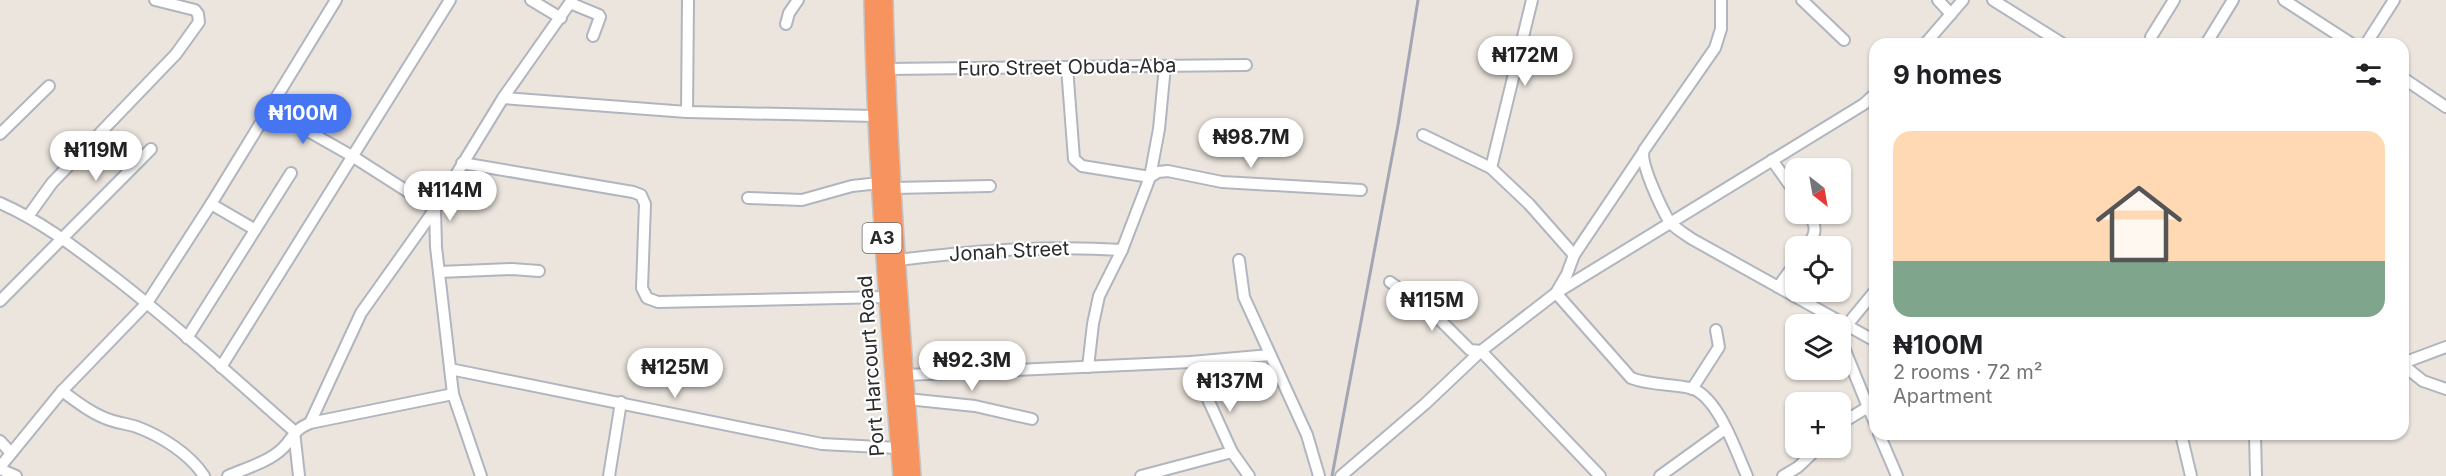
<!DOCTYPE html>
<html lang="en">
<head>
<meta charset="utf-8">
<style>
	body { margin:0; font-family:Inter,sans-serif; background:#f6f6f6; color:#202124; height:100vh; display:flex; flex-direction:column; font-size:22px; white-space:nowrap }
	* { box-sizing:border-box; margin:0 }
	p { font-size:20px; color:#757577 }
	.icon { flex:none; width:33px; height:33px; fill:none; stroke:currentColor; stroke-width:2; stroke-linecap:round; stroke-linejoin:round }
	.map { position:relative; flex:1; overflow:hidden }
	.sheet { position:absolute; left:1869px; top:38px; width:540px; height:402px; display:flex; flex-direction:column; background:#fff; border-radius:18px; box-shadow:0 2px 4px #0004 }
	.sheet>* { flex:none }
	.needle { width:39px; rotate:149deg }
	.buttons { position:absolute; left:1785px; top:158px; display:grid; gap:12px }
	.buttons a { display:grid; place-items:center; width:66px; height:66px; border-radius:12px; background:#fff; box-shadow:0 2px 4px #0004; font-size:30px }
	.price { position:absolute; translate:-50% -51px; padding:0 14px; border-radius:21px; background:#fff; color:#222; font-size:20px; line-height:39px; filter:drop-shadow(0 2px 3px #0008) }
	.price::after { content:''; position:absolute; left:50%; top:36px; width:18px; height:14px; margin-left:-9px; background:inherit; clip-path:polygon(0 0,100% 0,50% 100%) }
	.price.on { background:#4675f1; color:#fff }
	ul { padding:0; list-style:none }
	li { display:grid; align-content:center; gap:12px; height:318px; padding:0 24px }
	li+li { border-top:2px solid #e0e0e0 }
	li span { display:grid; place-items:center; height:186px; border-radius:18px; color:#555 }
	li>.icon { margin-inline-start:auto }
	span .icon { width:108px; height:108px; fill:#fffc; stroke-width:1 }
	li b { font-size:26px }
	h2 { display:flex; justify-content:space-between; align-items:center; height:72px; padding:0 24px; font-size:26px }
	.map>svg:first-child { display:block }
</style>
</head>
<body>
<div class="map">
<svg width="2446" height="476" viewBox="0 0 2446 476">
	<rect width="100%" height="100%" fill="#ece5de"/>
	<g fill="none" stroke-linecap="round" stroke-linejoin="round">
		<g stroke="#b1b5be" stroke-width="14">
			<g id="minor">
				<polyline points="531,0 561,18"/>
				<path d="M 1721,0 L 1721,29 L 1715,48 L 1644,150 C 1639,162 1662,209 1669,221 C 1674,228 1685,234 1692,239 L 1875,341"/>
				<polyline points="1802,0 1844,40"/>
				<polyline points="1938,0 1951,14"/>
				<polyline points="1993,0 2063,44"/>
				<polyline points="2284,0 2352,44"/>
				<polyline points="570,3 599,15 600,17 593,36"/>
				<polyline points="786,24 789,13 798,0"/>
				<polyline points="2151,37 2174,0"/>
				<polyline points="1925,44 1963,0"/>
				<polyline points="2206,44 2233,0"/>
				<polyline points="2366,44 2394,0"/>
				<polyline points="1067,67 1074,159 1082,166 1150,177 1158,172 1168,171 1222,182 1361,190"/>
				<polyline points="887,69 1246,65"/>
				<polyline points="2403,78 2446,107"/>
				<polyline points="503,98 687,112 875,116"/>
				<polyline points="269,109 352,156 435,209 361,313 310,423"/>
				<polyline points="687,112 688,0"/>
				<polyline points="0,134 49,86"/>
				<polyline points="1423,135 1491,168 1529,204 1574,255"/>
				<path d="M 1642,154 L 1574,255 L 1567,274 L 1556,293 L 1631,378 C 1649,385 1671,384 1690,388 C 1718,395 1736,452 1747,476"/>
				<polyline points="1772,160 1796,194"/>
				<polyline points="462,163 633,192 641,195 645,204 642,288 647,298 658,302 886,297"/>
				<polyline points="1491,168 1532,0"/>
				<polyline points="893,188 990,186"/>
				<polyline points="748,198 802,200 852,186 879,183"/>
				<path d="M 0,203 C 43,222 77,249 114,277 C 177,326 235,379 294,431 L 299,476"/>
				<polyline points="211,204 254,229"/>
				<polyline points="29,215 52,183 176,54 199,22 198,14 195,10 155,0"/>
				<path d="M 1807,246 C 1817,233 1817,226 1808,213"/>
				<path d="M 897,260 C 972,251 1046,245 1122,250"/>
				<polyline points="1239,260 1244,297 1307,435 1319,476"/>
				<polyline points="439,272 512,269 539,271"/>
				<polyline points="1390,282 1431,311 1470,350 1481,351 1600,476"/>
				<polyline points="1778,287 1796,262"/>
				<polyline points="0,301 151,149"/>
				<polyline points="1847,325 1875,291"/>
				<polyline points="187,338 291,173"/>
				<polyline points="1840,338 1868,407 1840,424"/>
				<polyline points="1191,362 1232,452 1249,476"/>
				<polyline points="2403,363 2446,347"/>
				<polyline points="2403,365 2423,381 2446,389"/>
				<polyline points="221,367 450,0"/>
				<polyline points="1088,367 1093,324 1099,296 1122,250 1150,177 1159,129 1165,66"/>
				<polyline points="450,369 822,444 898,448"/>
				<polyline points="906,375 1191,362 1270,355"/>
				<polyline points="1692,389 1719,347 1716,330"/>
				<path d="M 62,391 C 77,402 92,414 110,420 C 119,423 128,424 137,427 C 161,436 190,454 204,476"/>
				<polyline points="907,399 975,406 1032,419"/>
				<polyline points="1868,407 1875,423"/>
				<polyline points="1879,434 1897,476"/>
				<polyline points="2181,434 2191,476"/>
				<polyline points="2255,434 2256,476"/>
				<polyline points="0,441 11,453"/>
				<polyline points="0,467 62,391 147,303 211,204 336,0"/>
				<polyline points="0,469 16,476"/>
				<path d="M 228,476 C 246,468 269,462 283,448 C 295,436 292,431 310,423 L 453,394"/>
				<polyline points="481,476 453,394 436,247 435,209 503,98 572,0"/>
				<polyline points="609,476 621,402"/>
				<polyline points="1141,476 1232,452"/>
				<polyline points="1341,476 1425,404 1481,351 1556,293 1864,104 1875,94"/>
				<polyline points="1660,476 1725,429"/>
				<polyline points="1783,476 1798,467 1819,447"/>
			</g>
		</g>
		<g stroke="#c4c4c4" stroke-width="18">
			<g id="highway">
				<path d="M 872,0 C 875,159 888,318 901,476"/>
				<path d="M 885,0 C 889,159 901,317 913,476"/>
			</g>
		</g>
		<use href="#minor" stroke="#fff" stroke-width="10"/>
		<use href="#highway" stroke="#f7935f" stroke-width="15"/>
		<polyline stroke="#a1a5b4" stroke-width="3" points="1332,476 1398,125 1418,0"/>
	</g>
	<g text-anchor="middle" stroke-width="4.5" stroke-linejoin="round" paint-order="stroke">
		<rect fill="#fff" stroke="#6b6b6b" stroke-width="1.5" x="862.5" y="223" width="39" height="30" rx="4.5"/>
		<g font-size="18" font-weight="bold" fill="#2b2b2b">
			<text x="882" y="244">A3</text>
		</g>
		<g font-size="20" fill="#2b2b2b" stroke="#fff">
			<text transform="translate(1067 67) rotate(-1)" y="7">Furo Street Obuda-Aba</text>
			<text transform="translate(1009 251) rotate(-3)" y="7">Jonah Street</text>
			<text transform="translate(871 366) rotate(-94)" y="7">Port Harcourt Road</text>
		</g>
	</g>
</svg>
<div class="buttons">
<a><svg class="needle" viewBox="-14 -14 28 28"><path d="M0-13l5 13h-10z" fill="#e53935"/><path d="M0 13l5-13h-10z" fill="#757577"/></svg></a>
<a><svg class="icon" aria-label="locate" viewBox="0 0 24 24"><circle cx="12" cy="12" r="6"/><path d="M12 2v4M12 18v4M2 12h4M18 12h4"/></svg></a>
<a><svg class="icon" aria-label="layers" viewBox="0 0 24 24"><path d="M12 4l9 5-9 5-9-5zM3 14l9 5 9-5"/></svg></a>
<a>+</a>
</div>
<b class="price" style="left:1525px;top:87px">₦172M</b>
<b class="price on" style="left:303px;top:145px">₦100M</b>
<b class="price" style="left:1251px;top:169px">₦98.7M</b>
<b class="price" style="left:96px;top:182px">₦119M</b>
<b class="price" style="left:450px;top:222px">₦114M</b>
<b class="price" style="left:1432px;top:332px">₦115M</b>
<b class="price" style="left:972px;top:392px">₦92.3M</b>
<b class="price" style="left:675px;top:399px">₦125M</b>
<b class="price" style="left:1230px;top:413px">₦137M</b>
<section class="sheet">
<h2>9 homes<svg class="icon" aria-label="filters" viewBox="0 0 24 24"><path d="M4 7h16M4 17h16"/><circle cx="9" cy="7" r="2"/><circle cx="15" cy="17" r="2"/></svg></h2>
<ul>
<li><span style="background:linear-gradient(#ffd9b3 70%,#7fa58c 0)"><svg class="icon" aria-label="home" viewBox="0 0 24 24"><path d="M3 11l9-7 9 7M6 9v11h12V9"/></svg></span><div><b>₦100M</b><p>2 rooms · 72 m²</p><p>Apartment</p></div></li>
</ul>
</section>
</div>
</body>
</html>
